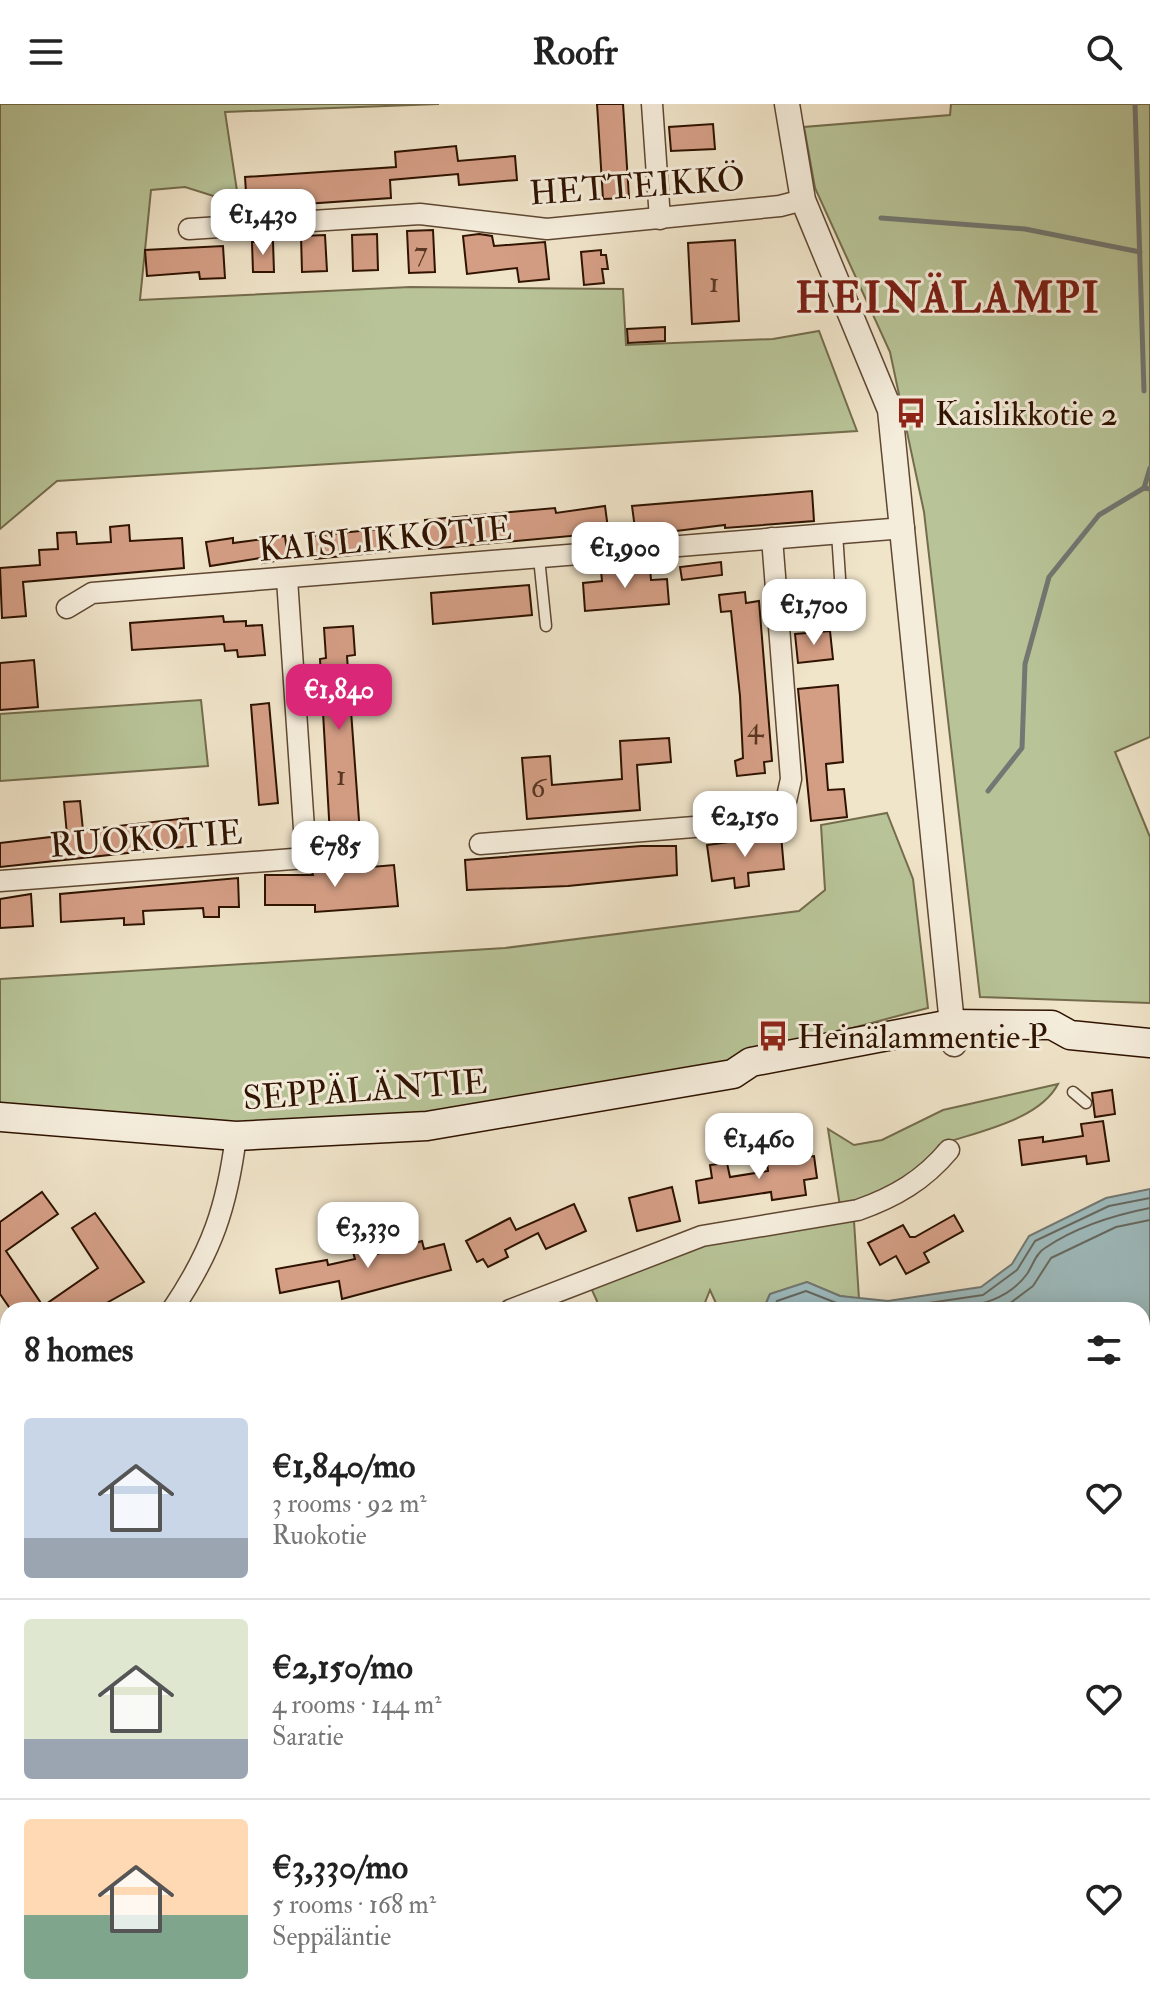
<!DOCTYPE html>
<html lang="en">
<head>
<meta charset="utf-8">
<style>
	body { margin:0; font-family:"IM FELL Double Pica",serif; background:#f6f6f6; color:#222; height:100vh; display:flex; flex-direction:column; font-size:30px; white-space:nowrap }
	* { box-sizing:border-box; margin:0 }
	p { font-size:26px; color:#767676 }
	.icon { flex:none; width:44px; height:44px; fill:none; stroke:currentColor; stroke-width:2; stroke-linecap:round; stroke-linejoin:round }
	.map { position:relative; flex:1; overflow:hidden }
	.panel { position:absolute; left:0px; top:1198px; width:1150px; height:714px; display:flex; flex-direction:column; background:#fff; border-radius:24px 24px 0 0; box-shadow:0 4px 20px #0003 }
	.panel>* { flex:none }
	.price { position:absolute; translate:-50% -68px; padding:0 18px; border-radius:16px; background:#fff; color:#222; font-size:26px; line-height:52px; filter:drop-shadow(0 2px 4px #0008) }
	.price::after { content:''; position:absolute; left:50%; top:48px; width:24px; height:18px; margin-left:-12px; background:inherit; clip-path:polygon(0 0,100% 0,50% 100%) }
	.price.current { background:#db2777; color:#fff }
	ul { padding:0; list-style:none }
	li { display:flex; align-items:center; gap:24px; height:200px; padding:0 24px }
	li+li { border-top:2px solid #e0e0e0 }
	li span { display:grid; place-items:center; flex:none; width:224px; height:160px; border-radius:8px; color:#555 }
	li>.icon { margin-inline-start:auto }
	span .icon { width:96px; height:96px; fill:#fffc; stroke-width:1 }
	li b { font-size:34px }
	h2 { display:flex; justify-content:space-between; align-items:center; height:96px; padding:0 24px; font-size:34px }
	header { display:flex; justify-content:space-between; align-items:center; height:104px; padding:0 24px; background:#fff; font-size:36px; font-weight:700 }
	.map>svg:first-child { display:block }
</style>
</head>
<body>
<header><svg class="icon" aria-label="menu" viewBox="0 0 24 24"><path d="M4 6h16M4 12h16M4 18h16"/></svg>Roofr<svg class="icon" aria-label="search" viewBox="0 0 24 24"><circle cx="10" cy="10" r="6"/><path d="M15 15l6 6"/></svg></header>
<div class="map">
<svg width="1150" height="1911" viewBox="0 0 1150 1911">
	<rect width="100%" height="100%" fill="#f0e4c9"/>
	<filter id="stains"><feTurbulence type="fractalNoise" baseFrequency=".0025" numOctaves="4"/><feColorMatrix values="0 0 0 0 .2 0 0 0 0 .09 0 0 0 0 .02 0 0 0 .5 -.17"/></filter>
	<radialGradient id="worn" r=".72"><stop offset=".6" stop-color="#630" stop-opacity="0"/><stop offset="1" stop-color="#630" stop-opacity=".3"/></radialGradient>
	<g fill="#b8c498" stroke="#746c4c" stroke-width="2">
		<polygon points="0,0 439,0 225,8 239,100 185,83 151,86 140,196 410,183 623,185 626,241 773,235 819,227 857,327 57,377 0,425"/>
		<polygon points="951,0 1150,0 1150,633 1115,648 1150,733 1150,899 980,893 924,408 890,248 815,84 804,23 950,11"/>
		<polygon points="201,596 208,662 0,677 0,610"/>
		<polygon points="887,709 913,775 928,904 655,976 483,1007 212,1020 0,1001 0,875 505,844 799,807 825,786 821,721"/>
		<path d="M 1058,980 C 1039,1017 975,1028 939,1041 L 922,1069 L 864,1099 L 854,1117 L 859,1195 L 840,1192 L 807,1178 L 770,1190 L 763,1206 L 719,1206 L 710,1186 L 702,1206 L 596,1206 L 597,1197 L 591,1184 L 704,1141 L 842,1115 L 828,1025 L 854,1041 L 882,1036 L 943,1006 Z"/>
		<polygon points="8,1460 8,1631 0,1625 0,1465"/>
		<polygon points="1150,1583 1150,1780 1142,1783 1142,1590"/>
		<polygon points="844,1904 971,1904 964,1911 838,1911"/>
	</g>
	<g fill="#9ebcbf" stroke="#727873" stroke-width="2">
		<polygon points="1150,1085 1150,1583 1142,1590 1142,1206 763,1206 770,1190 807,1178 840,1192 888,1197 981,1183 1012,1160 1029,1132 1106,1094"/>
		<polygon points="0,1693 8,1694 8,1904 844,1904 838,1911 0,1911"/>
	</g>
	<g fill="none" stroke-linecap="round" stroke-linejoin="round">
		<g stroke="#666860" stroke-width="2">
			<polyline points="772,1206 777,1197 806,1187 839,1200 888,1205 983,1191 1017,1166 1035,1137 1109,1102 1150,1094"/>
			<path d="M 950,1206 C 980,1201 1008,1196 1027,1170 C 1033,1161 1036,1149 1045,1144 C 1076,1123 1114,1111 1150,1104"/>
			<polyline points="1001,1206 1033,1182 1051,1154 1116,1123 1150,1116"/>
		</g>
		<g stroke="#727873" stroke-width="5">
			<polyline points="1135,0 1144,287"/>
			<polyline points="881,114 1025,125 1140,148"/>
			<polyline points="1144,384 1150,364"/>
			<polyline points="988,687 1022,644 1025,560 1049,473 1099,411 1144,384 1150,385"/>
		</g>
	</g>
	<g fill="#d49e85" stroke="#2f1300" stroke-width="2">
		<polygon points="597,0 623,0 629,94 603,95"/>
		<polygon points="713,20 715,45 671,47 669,23"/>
		<polygon points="456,42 458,57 515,52 517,76 459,81 458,70 390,76 391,94 247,104 245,73 396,63 395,48"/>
		<polygon points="433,126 435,168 409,169 407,127"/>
		<polygon points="377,130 378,166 353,167 352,131"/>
		<polygon points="479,130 492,132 494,142 545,138 549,175 519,178 517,164 467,170 463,132"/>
		<polygon points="325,131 327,167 302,168 301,132"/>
		<polygon points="735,136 739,217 692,220 688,139"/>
		<polygon points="252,138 273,138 274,168 253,168"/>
		<polygon points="223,142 225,174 200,175 199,168 147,172 145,146"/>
		<polygon points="601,146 601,151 606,151 608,165 602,165 604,179 584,181 581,148"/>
		<polygon points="665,223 665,237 628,239 627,225"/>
		<polygon points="812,387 814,417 725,424 725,421 636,432 632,402"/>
		<polygon points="605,402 609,432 582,436 581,431 429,445 425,416 555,404 556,409"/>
		<polygon points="129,421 130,437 182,434 184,464 23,478 26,512 2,514 0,464 40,461 39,446 58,445 57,429 76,428 77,440 111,438 110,423"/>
		<polygon points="389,424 392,447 315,455 312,432"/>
		<polygon points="285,432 288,455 262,459 261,454 210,462 206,438 233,434 233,439"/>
		<polygon points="721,458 722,471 682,476 680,463"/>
		<polygon points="650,464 651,476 667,475 669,500 585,507 583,479 602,477 601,467"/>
		<polygon points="529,481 532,511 433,520 431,489"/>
		<polygon points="745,488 746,499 759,497 772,657 764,658 765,669 737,672 735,657 743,654 740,592 731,507 721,508 719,491"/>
		<polygon points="223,512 224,518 246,517 246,522 262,521 265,551 238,553 237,546 225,547 224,540 132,546 130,519"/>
		<polygon points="353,522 355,551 347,552 360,730 330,732 320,555 326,554 324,524"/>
		<polygon points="830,527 833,555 798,559 795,530"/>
		<polygon points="34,556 38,603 0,606 0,559"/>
		<polygon points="838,581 843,658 826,660 828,686 844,685 847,713 811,717 798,585"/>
		<polygon points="269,599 278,699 259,701 251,601"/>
		<polygon points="669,634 671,658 637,661 640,706 527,715 522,654 550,652 552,681 622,675 620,637"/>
		<polygon points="80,697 83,726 188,714 191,742 0,763 0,739 67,731 64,698"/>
		<polygon points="781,731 784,765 748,769 749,782 735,784 734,774 712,777 707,741"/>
		<polygon points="641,742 676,742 677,771 568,782 467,786 465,756"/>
		<polygon points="394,761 398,802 315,808 315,801 265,801 265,771 313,771 312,768"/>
		<polygon points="238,774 239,803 219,803 219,813 204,813 203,804 143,807 144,820 124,821 124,814 61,818 60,790"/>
		<polygon points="31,790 33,822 0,824 0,795"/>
		<polygon points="1112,986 1115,1010 1095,1013 1092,989"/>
		<polygon points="1103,1017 1109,1057 1087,1060 1086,1052 1022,1061 1019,1036 1043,1033 1043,1038 1083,1032 1081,1020"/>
		<polygon points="814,1052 817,1074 804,1076 806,1091 772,1096 771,1088 699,1099 696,1077 712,1074 710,1061 727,1059 730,1073 768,1067 767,1058"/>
		<polygon points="672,1083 680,1117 637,1127 629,1094"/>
		<polygon points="42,1088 58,1110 6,1147 43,1202 98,1164 72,1124 95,1109 144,1178 94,1206 11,1206 0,1190 0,1118"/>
		<polygon points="574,1100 586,1127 546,1145 538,1129 505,1146 508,1153 488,1163 483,1155 477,1158 466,1137 510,1114 516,1126"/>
		<polygon points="954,1111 963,1127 924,1149 929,1158 906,1170 896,1152 880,1161 868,1139 903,1121 910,1133 915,1133"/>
		<polygon points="422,1137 424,1145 444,1140 451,1166 342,1195 339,1177 280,1189 276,1165 327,1156 328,1161 355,1155 353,1148 375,1143 377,1150"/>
	</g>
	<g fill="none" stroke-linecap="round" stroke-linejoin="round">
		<g stroke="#5f4732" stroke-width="13">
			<g id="service">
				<polyline points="539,454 546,522"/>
				<polyline points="777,493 841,489 837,429"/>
				<polyline points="1073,988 1086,999"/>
			</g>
		</g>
		<g stroke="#5f4732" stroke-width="23">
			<g id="minor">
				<polyline points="652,0 660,115"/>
				<polyline points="189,125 420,110 547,125 780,102 803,96"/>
				<polyline points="67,504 92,489 904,424"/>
				<polyline points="480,740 757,718 784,706 791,675 772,434"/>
				<polyline points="0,777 306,754 287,475"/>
				<path d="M 172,1206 C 212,1147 227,1103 236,1032"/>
				<path d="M 510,1206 L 702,1132 L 858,1106 C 895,1093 924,1076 949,1046"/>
				<polyline points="0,1313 8,1309"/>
			</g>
		</g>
		<g stroke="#5f4732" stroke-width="27">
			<polyline id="tertiary" points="787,0 803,96 890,306 954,940"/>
		</g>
		<g stroke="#2f1300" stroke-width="31">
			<polyline id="secondary" points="0,1013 236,1032 427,1022 733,970 751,958 951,920 1052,921 1070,931 1150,939"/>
		</g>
		<use href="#service" stroke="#f5eddc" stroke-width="10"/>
		<use href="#minor" stroke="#f5eddc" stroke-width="20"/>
		<use href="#tertiary" stroke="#f5eddc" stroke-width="24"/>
		<use href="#secondary" stroke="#f5eddc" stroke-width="28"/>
	</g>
	<defs>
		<g id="bus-bare" transform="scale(2.4)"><path d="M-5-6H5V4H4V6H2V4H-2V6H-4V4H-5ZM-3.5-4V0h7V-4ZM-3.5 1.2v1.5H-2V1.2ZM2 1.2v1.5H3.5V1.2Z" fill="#8f2418" stroke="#f5eddc" stroke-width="2.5" paint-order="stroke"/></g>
	</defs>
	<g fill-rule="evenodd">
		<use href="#bus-bare" x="911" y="309"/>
		<use href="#bus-bare" x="773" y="932"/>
	</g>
	<g text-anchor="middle" stroke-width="6" stroke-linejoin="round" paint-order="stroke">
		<g font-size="30" fill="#583621">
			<text x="421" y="157">7</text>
			<text x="714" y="188">1</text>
			<text x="755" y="633">4</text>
			<text x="341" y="681">1</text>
			<text x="538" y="693">6</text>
		</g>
		<g font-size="34" fill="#2f1300" stroke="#f5eddc">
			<text transform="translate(637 81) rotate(-4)" y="12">HETTEIKKÖ</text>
			<text transform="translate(385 434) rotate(-5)" y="12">KAISLIKKOTIE</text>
			<text transform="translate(146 734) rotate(-4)" y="12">RUOKOTIE</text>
			<text transform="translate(365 985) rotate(-4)" y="12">SEPPÄLÄNTIE</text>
		</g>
		<g font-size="34" fill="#2f1300" stroke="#f5eddc" text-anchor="start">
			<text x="935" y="321">Kaislikkotie 2</text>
			<text x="797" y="944">Heinälammentie P</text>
		</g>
		<g font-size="42" font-weight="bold" letter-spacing="2" fill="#7a1f14" stroke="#f5eddc">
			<text x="948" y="208">HEINÄLAMPI</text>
		</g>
	</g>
	<rect width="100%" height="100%" filter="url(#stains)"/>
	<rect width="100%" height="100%" fill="url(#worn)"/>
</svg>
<b class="price" style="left:263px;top:153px">€1,430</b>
<b class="price" style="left:625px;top:486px">€1,900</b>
<b class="price" style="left:814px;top:543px">€1,700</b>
<b class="price current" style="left:339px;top:628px">€1,840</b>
<b class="price" style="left:745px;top:755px">€2,150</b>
<b class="price" style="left:335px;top:785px">€785</b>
<b class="price" style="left:759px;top:1077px">€1,460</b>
<b class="price" style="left:368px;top:1166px">€3,330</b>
<section class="panel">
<h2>8 homes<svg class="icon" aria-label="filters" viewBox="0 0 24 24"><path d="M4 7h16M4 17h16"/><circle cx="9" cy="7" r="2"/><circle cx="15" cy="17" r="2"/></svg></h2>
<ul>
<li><span style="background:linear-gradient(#c9d6e8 75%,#9aa5b1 0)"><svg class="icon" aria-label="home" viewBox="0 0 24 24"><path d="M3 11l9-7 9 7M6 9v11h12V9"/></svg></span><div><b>€1,840/mo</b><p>3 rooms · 92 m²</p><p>Ruokotie</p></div><svg class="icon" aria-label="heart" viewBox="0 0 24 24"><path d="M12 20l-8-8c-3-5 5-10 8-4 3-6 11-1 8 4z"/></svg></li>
<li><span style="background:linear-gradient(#dfe7d0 75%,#9aa5b1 0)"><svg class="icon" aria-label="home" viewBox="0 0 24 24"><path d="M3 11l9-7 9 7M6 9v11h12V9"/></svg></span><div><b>€2,150/mo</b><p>4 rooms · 144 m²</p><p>Saratie</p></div><svg class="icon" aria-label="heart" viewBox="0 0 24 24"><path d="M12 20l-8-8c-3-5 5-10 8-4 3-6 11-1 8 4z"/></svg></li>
<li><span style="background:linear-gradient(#ffd9b3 60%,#7fa58c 0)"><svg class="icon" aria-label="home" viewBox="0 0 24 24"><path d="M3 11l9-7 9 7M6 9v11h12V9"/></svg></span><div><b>€3,330/mo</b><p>5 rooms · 168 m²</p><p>Seppäläntie</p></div><svg class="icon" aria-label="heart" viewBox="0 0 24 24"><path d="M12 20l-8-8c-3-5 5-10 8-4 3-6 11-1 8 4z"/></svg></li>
</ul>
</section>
</div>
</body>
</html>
